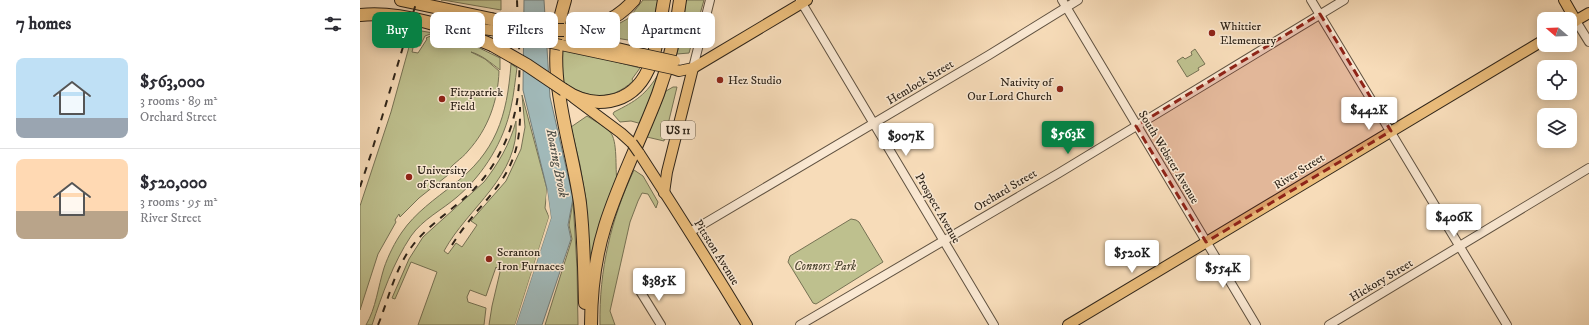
<!DOCTYPE html>
<html lang="en">
<head>
<meta charset="utf-8">
<style>
	body { margin:0; font-family:"IM FELL DW Pica",serif; background:#f2f2f3; color:#2b2b33; height:100vh; display:flex; flex-direction:column; font-size:15px; white-space:nowrap }
	* { box-sizing:border-box; margin:0 }
	p { font-size:13px; color:#7c7c81 }
	.icon { flex:none; width:22px; height:22px; fill:none; stroke:currentColor; stroke-width:2; stroke-linecap:round; stroke-linejoin:round }
	.map { position:relative; flex:1; overflow:hidden }
	.panel { display:flex; flex-direction:column; background:#fff; width:360px }
	.panel>* { flex:none }
	.banner { position:absolute; left:12px; top:12px; width:380px; height:36px; display:flex; gap:8px }
	.needle { width:26px; rotate:289deg }
	.controls { position:absolute; left:1177px; top:12px; display:grid; gap:8px }
	.controls a { display:grid; place-items:center; width:40px; height:40px; border-radius:8px; background:#fff; box-shadow:0 2px 10px #0003; font-size:20px }
	.price { position:absolute; translate:-50% -34px; padding:0 9px; border-radius:4px; background:#fff; color:#222; font-size:13px; line-height:26px; filter:drop-shadow(0 1px 2px #0008) }
	.price::after { content:''; position:absolute; left:50%; top:24px; width:12px; height:9px; margin-left:-6px; background:inherit; clip-path:polygon(0 0,100% 0,50% 100%) }
	.price.current { background:#0b8043; color:#fff }
	ul { padding:0; list-style:none }
	li { display:flex; align-items:center; gap:12px; height:100px; padding:0 16px }
	li+li { border-top:1px solid #e1e1e2 }
	li span { display:grid; place-items:center; flex:none; width:112px; height:80px; border-radius:8px; color:#555 }
	li>.icon { margin-inline-start:auto }
	span .icon { width:48px; height:48px; fill:#fffc; stroke-width:1 }
	li b { font-size:17px }
	h2 { display:flex; justify-content:space-between; align-items:center; height:48px; padding:0 16px; font-size:17px }
	.tag { padding:0 14px; border-radius:8px; background:#fff; box-shadow:0 2px 10px #0003; font-size:14px; line-height:36px }
	.tag.current { background:#0b8043; color:#fff }
	main { display:flex; flex:1; min-height:0 }
	.map>svg:first-child { display:block }
</style>
</head>
<body>
<main>
<section class="panel">
<h2>7 homes<svg class="icon" aria-label="filters" viewBox="0 0 24 24"><path d="M4 7h16M4 17h16"/><circle cx="9" cy="7" r="2"/><circle cx="15" cy="17" r="2"/></svg></h2>
<ul>
<li><span style="background:linear-gradient(#bfe0f5 75%,#9aa5b1 0)"><svg class="icon" aria-label="home" viewBox="0 0 24 24"><path d="M3 11l9-7 9 7M6 9v11h12V9"/></svg></span><div><b>$563,000</b><p>3 rooms · 89 m²</p><p>Orchard Street</p></div></li>
<li><span style="background:linear-gradient(#ffd9b3 65%,#b9a48a 0)"><svg class="icon" aria-label="home" viewBox="0 0 24 24"><path d="M3 11l9-7 9 7M6 9v11h12V9"/></svg></span><div><b>$520,000</b><p>3 rooms · 95 m²</p><p>River Street</p></div></li>
</ul>
</section>
<div class="map">
<svg width="1229" height="325" viewBox="0 0 1229 325">
	<rect width="100%" height="100%" fill="#f7dcb9"/>
	<filter id="stains"><feTurbulence type="fractalNoise" baseFrequency=".005" numOctaves="4"/><feColorMatrix values="0 0 0 0 .2 0 0 0 0 .09 0 0 0 0 .02 0 0 0 .5 -.17"/></filter>
	<radialGradient id="worn" r=".72"><stop offset=".6" stop-color="#630" stop-opacity="0"/><stop offset="1" stop-color="#630" stop-opacity=".3"/></radialGradient>
	<g fill="#bec08e" stroke="#767254">
		<polygon points="81,0 141,0 141,10 83,0"/>
		<polygon points="283,0 298,0 291,32 286,37 276,35 274,41 250,37 253,27 269,18"/>
		<polygon points="326,0 344,0 329,53 317,54 323,26"/>
		<polygon points="56,30 73,33 65,36 60,46 50,44"/>
		<path d="M 75,34 L 109,43 L 140,58 L 140,70 C 131,63 122,55 111,52 L 125,59 L 139,71 C 138,101 128,129 108,151 C 102,159 90,165 86,174 L 88,175 L 59,198 L 40,217 L 39,214 L 35,220 L 36,222 L 18,254 L 0,310 L 0,206 L 31,112 L 49,47 L 53,48 L 52,52 L 58,53 L 67,39 L 66,38 Z"/>
		<path d="M 202,48 L 280,68 L 272,79 L 273,81 C 250,102 228,99 203,82 L 201,54 Z"/>
		<polygon points="835,49 845,64 838,68 839,70 827,77 817,61 823,57 825,59 832,55 831,52"/>
		<path d="M 151,64 L 157,68 C 155,81 154,94 151,107 C 144,141 124,174 97,197 C 82,210 63,219 51,236 C 33,263 22,295 12,325 L 6,325 C 16,308 18,287 24,268 C 28,256 35,242 42,232 C 55,213 75,199 93,185 C 136,152 147,117 151,64 Z"/>
		<path d="M 299,73 L 300,73 L 282,124 L 271,121 L 260,122 L 253,114 L 254,112 C 276,101 286,95 299,73 Z"/>
		<polygon points="313,87 317,87 304,141 287,137 306,91"/>
		<path d="M 162,95 L 187,189 L 185,208 L 189,217 L 155,325 L 129,325 L 132,306 L 140,272 L 136,267 L 126,296 L 110,290 L 107,297 L 108,302 L 126,308 L 124,325 L 58,325 L 77,272 L 51,262 L 35,299 L 32,298 L 49,259 L 63,237 L 124,182 C 138,164 150,144 156,121 C 160,176 108,207 84,251 L 88,254 L 96,243 L 102,247 L 117,225 L 111,221 L 146,181 L 161,149 L 165,127 Z"/>
		<path d="M 227,116 C 234,121 244,125 250,132 C 258,140 255,169 257,181 L 229,271 L 226,200 L 220,165 L 211,127 Z"/>
		<path d="M 274,170 L 283,176 L 298,202 L 296,208 L 288,194 L 282,193 L 278,201 L 270,222 L 250,311 L 255,325 L 240,325 C 239,270 251,219 274,170 Z"/>
		<polygon points="213,201 217,268 218,325 185,325 212,239 209,225"/>
		<polygon points="491,219 496,220 499,222 523,262 456,304 453,303 428,262 430,256"/>
	</g>
	<polygon fill="#a1b9b9" stroke="#737d79" points="164,0 184,0 190,97 213,198 208,225 211,239 182,325 156,325 191,218 187,189 163,90"/>
	<polygon fill="#f7dcb9" points="187,189 191,218 156,325 155,325 189,217 186,198"/>
	<g fill="none" stroke-linecap="round" stroke-linejoin="round">
		<g stroke="#605241" stroke-width="10">
			<g id="minor">
				<polyline points="440,0 634,325"/>
				<polyline points="702,0 896,325"/>
				<polyline points="951,0 1147,325"/>
				<polyline points="1216,21 1229,42"/>
				<polyline points="333,68 350,0"/>
				<polyline points="330,232 629,55 718,0"/>
				<polyline points="280,291 301,325"/>
				<polyline points="440,325 699,173 984,0"/>
				<polyline points="969,325 1229,168"/>
			</g>
		</g>
		<g stroke="#2e2419" stroke-width="12">
			<g id="major">
				<polyline points="1204,0 1216,21"/>
				<polyline points="1210,24 1229,13"/>
				<polyline points="91,26 131,30"/>
				<polyline points="203,35 283,54"/>
				<polyline points="201,45 281,62"/>
				<polyline points="313,69 319,71 333,68 447,0"/>
				<polyline points="214,98 261,133 272,143"/>
				<path d="M 279,153 C 316,210 352,267 387,325"/>
				<polyline points="304,193 307,172 333,68"/>
				<polyline points="708,325 1184,40"/>
			</g>
		</g>
		<g stroke="#2e2419" stroke-width="14">
			<g id="highway">
				<polyline points="41,0 131,19"/>
				<path d="M 205,0 C 182,71 210,133 220,203 C 224,236 224,270 225,303"/>
				<path d="M 0,15 C 42,10 94,29 132,45"/>
				<path d="M 204,30 C 232,29 255,22 274,0"/>
				<path d="M 204,90 C 218,100 233,104 250,101 C 296,93 297,36 304,0"/>
				<path d="M 231,325 C 231,292 235,258 245,226 C 259,181 281,139 298,94 C 309,64 316,32 320,0"/>
			</g>
		</g>
		<use href="#minor" stroke="#fae8d2" stroke-width="8"/>
		<use href="#major" stroke="#ecbe7c" stroke-width="10"/>
		<use href="#highway" stroke="#ecbe7c" stroke-width="12"/>
		<g stroke="#2e2419" stroke-width="2" stroke-dasharray="7 7" stroke-linecap="butt">
			<polyline points="0,187 11,154 57,0"/>
			<path d="M 92,245 C 100,232 109,221 118,210 C 149,175 161,155 160,107"/>
			<path d="M 18,325 C 29,298 35,268 53,245 C 71,222 96,208 116,187 C 135,167 149,139 155,112 C 163,78 158,36 157,0"/>
		</g>
		<g stroke="#2e2419" stroke-width="12" stroke-linecap="butt">
			<g id="major-bridge">
				<polyline points="131,30 201,45"/>
				<polyline points="283,54 315,61"/>
				<polyline points="281,62 313,69"/>
				<polyline points="272,143 279,153"/>
			</g>
		</g>
		<g stroke="#2e2419" stroke-width="14" stroke-linecap="butt">
			<g id="highway-bridge">
				<polyline points="131,19 182,30 204,30"/>
				<polyline points="132,45 167,65 204,90"/>
			</g>
		</g>
		<use href="#major-bridge" stroke="#ecbe7c" stroke-width="10"/>
		<use href="#highway-bridge" stroke="#ecbe7c" stroke-width="12"/>
	</g>
	<path fill="#8f2418" fill-opacity="0.2" stroke="#8f2418" stroke-width="3" stroke-dasharray="8 5" stroke-linejoin="round" d="M 960,14 L 1031,131 L 846,242 L 776,126 Z"/>
	<g fill="#8f2418" stroke="#fae8d2" stroke-width="1.5">
		<circle cx="852" cy="33" r="4"/>
		<circle cx="360" cy="80" r="4"/>
		<circle cx="700" cy="89" r="4"/>
		<circle cx="82" cy="99" r="4"/>
		<circle cx="49" cy="177" r="4"/>
		<circle cx="129" cy="259" r="4"/>
	</g>
	<g text-anchor="middle" stroke-width="3" stroke-linejoin="round" paint-order="stroke">
		<rect fill="#fae8d2" stroke="#6b5f50" stroke-width="1" x="301" y="121" width="34" height="18" rx="3"/>
		<g font-size="11" font-weight="bold" fill="#2e2419">
			<text x="318" y="134">US 11</text>
		</g>
		<g font-size="12" fill="#2e2419" stroke="#fae8d2" text-anchor="start">
			<text x="860" y="30">Whittier<tspan x="860" dy="14">Elementary</tspan></text>
			<text x="368" y="84">Hez Studio</text>
			<text x="692" y="86" text-anchor="end">Nativity of<tspan x="692" dy="14">Our Lord Church</tspan></text>
			<text x="90" y="96">Fitzpatrick<tspan x="90" dy="14">Field</tspan></text>
			<text x="57" y="174">University<tspan x="57" dy="14">of Scranton</tspan></text>
			<text x="137" y="256">Scranton<tspan x="137" dy="14">Iron Furnaces</tspan></text>
		</g>
		<g font-size="12" fill="#2e2419" stroke="#fae8d2">
			<text transform="translate(560 82) rotate(-31)" y="4">Hemlock Street</text>
			<text transform="translate(809 157) rotate(59)" y="4">South Webster Avenue</text>
			<text transform="translate(939 171) rotate(-32)" y="4">River Street</text>
			<text transform="translate(645 190) rotate(-31)" y="4">Orchard Street</text>
			<text transform="translate(578 208) rotate(60)" y="4">Prospect Avenue</text>
			<text transform="translate(357 252) rotate(58)" y="4">Pittston Avenue</text>
			<text transform="translate(1021 280) rotate(-31)" y="4">Hickory Street</text>
		</g>
		<g font-size="12" font-style="italic" fill="#524b36" stroke="#fae8d2">
			<text x="465" y="270">Connors Park</text>
		</g>
		<g font-size="13" font-style="italic" fill="#505149" stroke="#fae8d2">
			<text transform="translate(198 163) rotate(79)" y="5">Roaring Brook</text>
		</g>
	</g>
	<rect width="100%" height="100%" filter="url(#stains)"/>
	<rect width="100%" height="100%" fill="url(#worn)"/>
</svg>
<div class="controls">
<a><svg class="needle" viewBox="-14 -14 28 28"><path d="M0-13l5 13h-10z" fill="#e53935"/><path d="M0 13l5-13h-10z" fill="#7c7c81"/></svg></a>
<a><svg class="icon" aria-label="locate" viewBox="0 0 24 24"><circle cx="12" cy="12" r="6"/><path d="M12 2v4M12 18v4M2 12h4M18 12h4"/></svg></a>
<a><svg class="icon" aria-label="layers" viewBox="0 0 24 24"><path d="M12 4l9 5-9 5-9-5zM3 14l9 5 9-5"/></svg></a>
</div>
<b class="price" style="left:1009px;top:131px">$442K</b>
<b class="price current" style="left:708px;top:155px">$563K</b>
<b class="price" style="left:546px;top:157px">$907K</b>
<b class="price" style="left:1094px;top:238px">$406K</b>
<b class="price" style="left:772px;top:274px">$520K</b>
<b class="price" style="left:863px;top:289px">$554K</b>
<b class="price" style="left:299px;top:302px">$385K</b>
<div class="banner">
<a class="tag current">Buy</a>
<a class="tag">Rent</a>
<a class="tag">Filters</a>
<a class="tag">New</a>
<a class="tag">Apartment</a>
</div>
</div>
</main>
</body>
</html>
